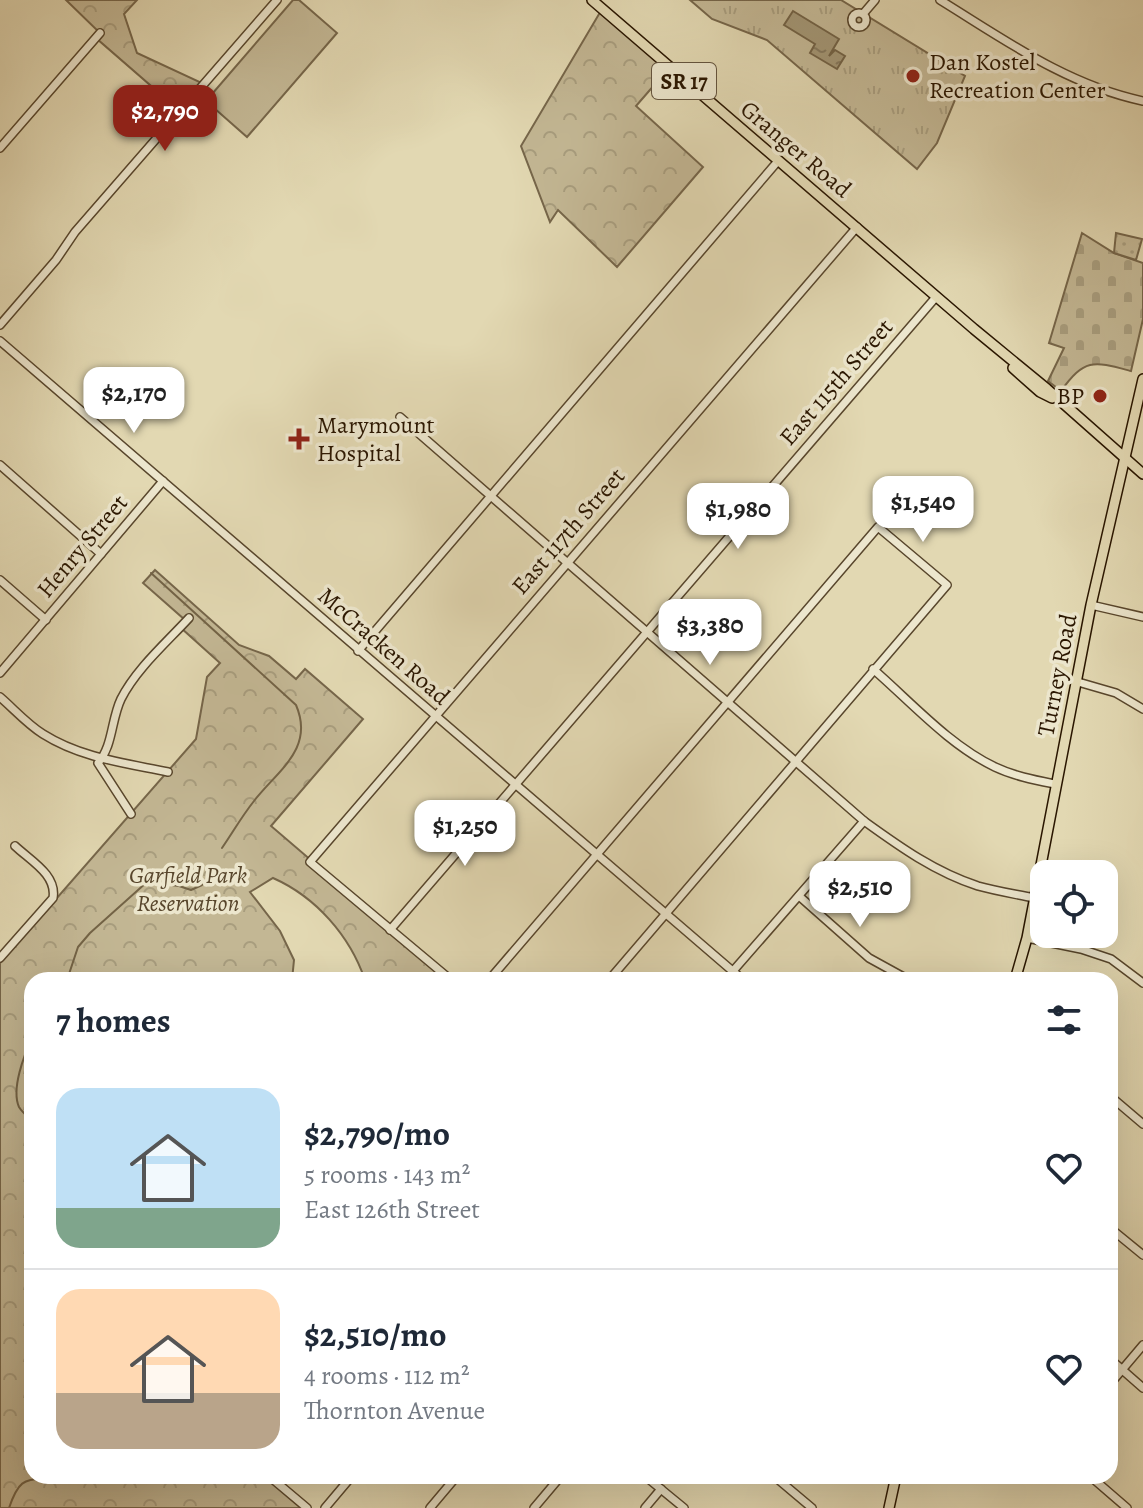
<!DOCTYPE html>
<html lang="en">
<head>
<meta charset="utf-8">
<style>
	body { margin:0; font-family:Alegreya,serif; background:#f2f2f3; color:#1f2937; height:100vh; display:flex; flex-direction:column; font-size:30px; white-space:nowrap }
	* { box-sizing:border-box; margin:0 }
	p { font-size:26px; color:#747a83 }
	.icon { flex:none; width:44px; height:44px; fill:none; stroke:currentColor; stroke-width:2; stroke-linecap:round; stroke-linejoin:round }
	.map { position:relative; flex:1; overflow:hidden }
	.details { position:absolute; left:24px; top:972px; width:1094px; height:512px; display:flex; flex-direction:column; background:#fff; border-radius:24px; box-shadow:0 8px 32px #0002 }
	.details>* { flex:none }
	.controls { position:absolute; left:1030px; top:860px; display:grid; gap:16px }
	.controls a { display:grid; place-items:center; width:88px; height:88px; border-radius:16px; background:#fff; box-shadow:0 8px 32px #0002; font-size:40px }
	.price { position:absolute; translate:-50% -68px; padding:0 18px; border-radius:16px; background:#fff; color:#222; font-size:26px; line-height:52px; filter:drop-shadow(0 2px 4px #0008) }
	.price::after { content:''; position:absolute; left:50%; top:48px; width:24px; height:18px; margin-left:-12px; background:inherit; clip-path:polygon(0 0,100% 0,50% 100%) }
	.price.current { background:#8f2418; color:#fff }
	ul { padding:0; list-style:none }
	li { display:flex; align-items:center; gap:24px; height:200px; padding:0 32px }
	li+li { border-top:2px solid #e0e1e3 }
	li span { display:grid; place-items:center; flex:none; width:224px; height:160px; border-radius:24px; color:#555 }
	li>.icon { margin-inline-start:auto }
	span .icon { width:96px; height:96px; fill:#fffc; stroke-width:1 }
	li b { font-size:34px }
	h2 { display:flex; justify-content:space-between; align-items:center; height:96px; padding:0 32px; font-size:34px }
	.map>svg:first-child { display:block }
</style>
</head>
<body>
<div class="map">
<svg width="1143" height="1508" viewBox="0 0 1143 1508">
	<defs>
		<pattern id="grass-tufts" width="24" height="20" patternUnits="userSpaceOnUse" patternTransform="scale(2)"><rect width="24" height="20" fill="#c3b794"/><path d="M3 7l-1-3M5 7V3M7 7l1-3M15 17l-1-3M17 17v-4M19 17l1-3" fill="none" stroke="#a89d7e"/></pattern>
		<pattern id="forest-crowns" width="20" height="18" patternUnits="userSpaceOnUse" patternTransform="scale(2)"><rect width="20" height="18" fill="#c3b794"/><path d="M2 6a3 3 0 1 1 6 0M12 15a3 3 0 1 1 6 0" fill="none" stroke="#a89d7e"/></pattern>
		<pattern id="cemetery-stones" width="16" height="16" patternUnits="userSpaceOnUse" patternTransform="scale(2)"><rect width="16" height="16" fill="#c3b794"/><path d="M2 7V4a2 2 0 0 1 4 0v3zM10 15v-3a2 2 0 0 1 4 0v3z" fill="#a89d7e"/></pattern>
		<pattern id="garden-dots" width="8" height="8" patternUnits="userSpaceOnUse" patternTransform="scale(2)"><rect width="8" height="8" fill="#c3b794"/><path d="M2 2h.1M6 6h.1" fill="none" stroke="#a89d7e" stroke-width="1.8" stroke-linecap="round"/></pattern>
		<pattern id="water-ripples" width="26" height="14" patternUnits="userSpaceOnUse" patternTransform="scale(2)"><rect width="26" height="14" fill="#a39675"/><path d="M2 4q2-2 4 0t4 0M15 11q2-2 4 0t4 0" fill="none" stroke="#85795e"/></pattern>
	</defs>
	<rect width="100%" height="100%" fill="#e2d8b2"/>
	<filter id="stains"><feTurbulence type="fractalNoise" baseFrequency=".0025" numOctaves="4"/><feColorMatrix values="0 0 0 0 .2 0 0 0 0 .09 0 0 0 0 .02 0 0 0 .5 -.17"/></filter>
	<radialGradient id="worn" r=".72"><stop offset=".6" stop-color="#630" stop-opacity="0"/><stop offset="1" stop-color="#630" stop-opacity=".3"/></radialGradient>
	<polygon fill="url(#grass-tufts)" stroke="#76664a" stroke-width="2" points="690,0 841,0 965,76 937,143 917,169 767,40 712,19"/>
	<g fill="url(#forest-crowns)" stroke="#76664a" stroke-width="2">
		<polygon points="66,0 137,0 124,14 137,53 204,84 180,111 96,38 100,33"/>
		<polygon points="602,9 669,68 636,106 703,167 617,267 558,210 550,222 521,146"/>
		<path d="M 155,570 L 239,645 L 269,656 L 296,679 L 305,669 L 363,719 L 271,826 L 451,980 L 365,980 C 350,936 316,897 273,878 L 250,892 L 280,931 L 294,960 L 292,980 L 32,980 L 32,1476 L 269,1476 L 308,1508 L 0,1508 L 0,963 L 196,739 L 207,677 L 220,663 L 180,627 L 185,620 L 143,583 Z"/>
	</g>
	<path fill="url(#cemetery-stones)" stroke="#76664a" stroke-width="2" d="M 1082,233 L 1114,253 L 1143,263 L 1143,319 L 1131,371 C 1093,361 1085,358 1061,391 L 1048,381 L 1064,348 L 1049,343 Z"/>
	<polygon fill="url(#garden-dots)" stroke="#76664a" stroke-width="2" points="1116,233 1142,239 1136,260 1114,253"/>
	<polygon fill="#c3b794" stroke="#76664a" stroke-width="2" points="293,0 299,0 337,33 247,137 206,101"/>
	<polygon fill="url(#water-ripples)" stroke="#736346" stroke-width="2" points="793,11 839,39 829,56 835,50 845,56 837,69 810,53 815,44 784,25"/>
	<g fill="none" stroke-linecap="round" stroke-linejoin="round">
		<g stroke="#736346" stroke-width="2">
			<path d="M 151,573 L 296,705 C 315,749 277,771 254,801 C 242,816 233,832 222,848"/>
			<polyline points="67,980 78,947 90,933 147,882 179,886 191,890 202,885 213,871"/>
			<path d="M 32,1039 C 24,1055 11,1089 19,1107 C 22,1112 28,1117 32,1121"/>
			<path d="M 9,1508 C 21,1473 27,1482 60,1476"/>
		</g>
		<g stroke="#58462c" stroke-width="10">
			<g id="minor">
				<path d="M 940,0 C 1005,40 1067,85 1143,101"/>
				<circle cx="859" cy="20" r="7"/>
				<polyline points="863,14 875,0"/>
				<polyline points="0,148 100,33"/>
				<polyline points="0,325 56,260 75,232 277,0"/>
				<polyline points="0,341 743,980"/>
				<path d="M 400,417 L 864,821 C 900,847 935,872 978,886 C 996,891 1015,894 1034,898"/>
				<polyline points="0,465 101,554"/>
				<polyline points="0,580 46,620"/>
				<polyline points="1091,605 1143,617"/>
				<polyline points="358,651 778,161"/>
				<path d="M 873,669 C 911,702 949,745 995,767 C 1014,776 1035,780 1055,784"/>
				<polyline points="0,673 163,481"/>
				<polyline points="1078,682 1116,693 1143,709"/>
				<path d="M 0,697 C 14,709 27,724 43,734 C 81,758 125,763 168,772"/>
				<path d="M 131,814 L 98,763 C 113,746 111,720 121,699 C 136,669 166,643 189,618"/>
				<polyline points="799,896 869,958 909,980"/>
				<polyline points="390,930 936,297"/>
				<polyline points="1027,938 1081,949 1111,959 1143,983"/>
				<path d="M 0,958 L 53,898 C 57,875 31,861 15,846"/>
				<polyline points="733,971 864,821"/>
				<polyline points="451,980 310,862 857,227"/>
				<polyline points="489,980 878,527 947,585 609,980"/>
				<polyline points="1110,1096 1143,1124"/>
				<polyline points="1110,1228 1143,1255"/>
				<polyline points="1110,1359 1143,1388"/>
				<polyline points="1110,1384 1143,1345"/>
				<polyline points="269,1476 307,1508"/>
				<polyline points="645,1476 684,1508"/>
				<polyline points="774,1476 812,1508"/>
				<polyline points="1090,1476 1127,1508"/>
				<polyline points="325,1508 352,1476"/>
				<polyline points="430,1508 457,1476"/>
				<polyline points="534,1508 561,1476"/>
				<polyline points="645,1508 661,1489"/>
			</g>
		</g>
		<g stroke="#2a1600" stroke-width="12">
			<g id="major">
				<polyline points="592,0 974,329 1047,389 1143,474"/>
				<polyline points="1013,368 1040,392 1052,398"/>
				<polyline points="1015,980 1027,938 1091,605 1143,379"/>
				<polyline points="889,1508 896,1476"/>
			</g>
		</g>
		<use href="#minor" stroke="#ece6cd" stroke-width="7"/>
		<use href="#major" stroke="#e2d8b2" stroke-width="9"/>
	</g>
	<g fill="#8f2418" stroke="#ece6cd" stroke-width="3">
		<circle cx="913" cy="76" r="8"/>
		<circle cx="1100" cy="396" r="8"/>
		<path d="M295 427h8v8h8v8h-8v8h-8v-8h-8v-8h8z"/>
	</g>
	<g text-anchor="middle" stroke-width="7" stroke-linejoin="round" paint-order="stroke">
		<rect fill="#ece6cd" stroke="#64543e" stroke-width="2" x="652" y="63" width="64" height="36" rx="6"/>
		<g font-size="22" font-weight="bold" fill="#2a1600">
			<text x="684" y="89">SR 17</text>
		</g>
		<g font-size="24" fill="#2a1600" stroke="#ece6cd" text-anchor="start">
			<text x="929" y="70">Dan Kostel<tspan x="929" dy="28">Recreation Center</tspan></text>
			<text x="1084" y="404" text-anchor="end">BP</text>
			<text x="317" y="433">Marymount<tspan x="317" dy="28">Hospital</tspan></text>
		</g>
		<g font-size="24" fill="#2a1600" stroke="#ece6cd">
			<text transform="translate(796 149) rotate(40)" y="8">Granger Road</text>
			<text transform="translate(836 382) rotate(-49)" y="8">East 115th Street</text>
			<text transform="translate(568 531) rotate(-49)" y="8">East 117th Street</text>
			<text transform="translate(82 546) rotate(-50)" y="8">Henry Street</text>
			<text transform="translate(384 646) rotate(41)" y="8">McCracken Road</text>
			<text transform="translate(1057 675) rotate(-79)" y="8">Turney Road</text>
		</g>
		<g font-size="24" font-style="italic" fill="#58462c" stroke="#ece6cd">
			<text x="188" y="883">Garfield Park<tspan x="188" dy="28">Reservation</tspan></text>
		</g>
	</g>
	<rect width="100%" height="100%" filter="url(#stains)"/>
	<rect width="100%" height="100%" fill="url(#worn)"/>
</svg>
<div class="controls">
<a><svg class="icon" aria-label="locate" viewBox="0 0 24 24"><circle cx="12" cy="12" r="6"/><path d="M12 2v4M12 18v4M2 12h4M18 12h4"/></svg></a>
</div>
<b class="price current" style="left:165px;top:153px">$2,790</b>
<b class="price" style="left:134px;top:435px">$2,170</b>
<b class="price" style="left:923px;top:544px">$1,540</b>
<b class="price" style="left:738px;top:551px">$1,980</b>
<b class="price" style="left:710px;top:667px">$3,380</b>
<b class="price" style="left:465px;top:868px">$1,250</b>
<b class="price" style="left:860px;top:929px">$2,510</b>
<section class="details">
<h2>7 homes<svg class="icon" aria-label="filters" viewBox="0 0 24 24"><path d="M4 7h16M4 17h16"/><circle cx="9" cy="7" r="2"/><circle cx="15" cy="17" r="2"/></svg></h2>
<ul>
<li><span style="background:linear-gradient(#bfe0f5 75%,#7fa58c 0)"><svg class="icon" aria-label="home" viewBox="0 0 24 24"><path d="M3 11l9-7 9 7M6 9v11h12V9"/></svg></span><div><b>$2,790/mo</b><p>5 rooms · 143 m²</p><p>East 126th Street</p></div><svg class="icon" aria-label="heart" viewBox="0 0 24 24"><path d="M12 20l-8-8c-3-5 5-10 8-4 3-6 11-1 8 4z"/></svg></li>
<li><span style="background:linear-gradient(#ffd9b3 65%,#b9a48a 0)"><svg class="icon" aria-label="home" viewBox="0 0 24 24"><path d="M3 11l9-7 9 7M6 9v11h12V9"/></svg></span><div><b>$2,510/mo</b><p>4 rooms · 112 m²</p><p>Thornton Avenue</p></div><svg class="icon" aria-label="heart" viewBox="0 0 24 24"><path d="M12 20l-8-8c-3-5 5-10 8-4 3-6 11-1 8 4z"/></svg></li>
</ul>
</section>
</div>
</body>
</html>
